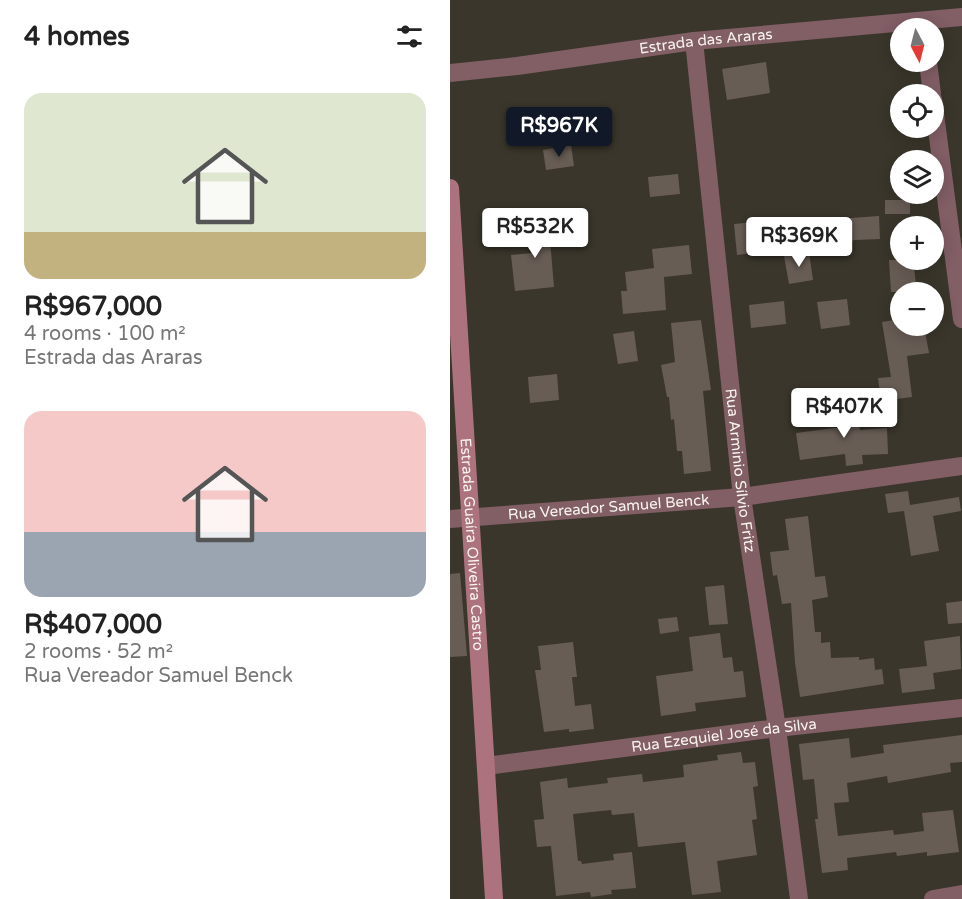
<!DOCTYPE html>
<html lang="en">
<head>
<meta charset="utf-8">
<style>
	body { margin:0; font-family:"Varela Round",sans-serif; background:#f2f2f2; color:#222; height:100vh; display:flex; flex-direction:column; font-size:22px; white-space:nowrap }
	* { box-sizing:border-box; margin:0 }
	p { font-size:20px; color:#767676 }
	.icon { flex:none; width:33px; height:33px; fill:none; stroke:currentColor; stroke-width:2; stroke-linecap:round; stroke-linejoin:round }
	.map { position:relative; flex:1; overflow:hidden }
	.side { display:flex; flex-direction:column; background:#fff; width:450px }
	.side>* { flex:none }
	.needle { width:39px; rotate:173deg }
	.tools { position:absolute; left:440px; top:18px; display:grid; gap:12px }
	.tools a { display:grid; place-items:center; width:54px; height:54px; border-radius:50%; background:#fff; box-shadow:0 3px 15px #0003; font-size:30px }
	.price { position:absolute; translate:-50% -51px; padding:0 14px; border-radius:6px; background:#fff; color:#222; font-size:20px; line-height:39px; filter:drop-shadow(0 2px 3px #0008) }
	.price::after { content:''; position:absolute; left:50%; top:36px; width:18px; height:14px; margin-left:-9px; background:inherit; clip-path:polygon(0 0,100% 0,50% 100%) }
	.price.selected { background:#111827; color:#fff }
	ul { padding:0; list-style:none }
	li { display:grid; align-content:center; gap:12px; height:318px; padding:0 24px }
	li span { display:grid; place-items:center; height:186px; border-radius:18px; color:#555 }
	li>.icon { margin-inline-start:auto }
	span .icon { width:108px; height:108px; fill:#fffc; stroke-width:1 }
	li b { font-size:26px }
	h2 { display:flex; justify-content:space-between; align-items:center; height:72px; padding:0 24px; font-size:26px }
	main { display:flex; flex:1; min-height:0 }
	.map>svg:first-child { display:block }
</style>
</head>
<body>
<main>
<section class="side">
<h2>4 homes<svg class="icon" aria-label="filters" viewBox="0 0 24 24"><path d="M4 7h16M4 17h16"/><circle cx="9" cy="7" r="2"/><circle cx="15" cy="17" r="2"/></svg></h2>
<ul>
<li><span style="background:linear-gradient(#dfe7d0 75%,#c2b280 0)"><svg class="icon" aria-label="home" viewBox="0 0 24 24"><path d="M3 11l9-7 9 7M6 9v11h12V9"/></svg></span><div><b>R$967,000</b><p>4 rooms · 100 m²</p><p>Estrada das Araras</p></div></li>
<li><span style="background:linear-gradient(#f6c9c9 65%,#9aa5b1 0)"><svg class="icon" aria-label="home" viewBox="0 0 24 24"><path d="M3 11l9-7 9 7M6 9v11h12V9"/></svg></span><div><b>R$407,000</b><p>2 rooms · 52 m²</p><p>Rua Vereador Samuel Benck</p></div></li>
</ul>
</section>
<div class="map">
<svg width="512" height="899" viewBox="0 0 512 899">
	<rect width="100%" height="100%" fill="#3a362b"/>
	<g fill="#685d55">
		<polygon points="316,62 320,93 277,100 272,69"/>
		<polygon points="121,145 124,166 96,170 93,150"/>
		<polygon points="228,174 230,194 200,197 198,177"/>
		<rect x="435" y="200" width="25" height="14"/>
		<polygon points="98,216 104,287 65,291 61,255 82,253 79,217"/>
		<polygon points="429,216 430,239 405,240 369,248 366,234 402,227 401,218"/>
		<polygon points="318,221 321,251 287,255 284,224"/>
		<polygon points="239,245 242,274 214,277 216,310 173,314 171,291 177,291 175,272 204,268 202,249"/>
		<polygon points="359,252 363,280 339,284 334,256"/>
		<polygon points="439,260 463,260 467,292 441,292"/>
		<polygon points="397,299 400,325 371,329 367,302"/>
		<polygon points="334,301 336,324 301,328 299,305"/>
		<polygon points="450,319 450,326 474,326 479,353 457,356 462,397 431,401 428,378 441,377 432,322"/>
		<polygon points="251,320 261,390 253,391 261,471 234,474 232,451 227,451 224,419 221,420 219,397 217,397 211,365 225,362 221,323"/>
		<polygon points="184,331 188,361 168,364 163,334"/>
		<polygon points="107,374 109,400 80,403 78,377"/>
		<polygon points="406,398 410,430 437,428 438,454 412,455 413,464 396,466 395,454 350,460 346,433 392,427 390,400"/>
		<polygon points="458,491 460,505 509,497 511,511 483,516 489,551 461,556 454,511 438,513 435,494"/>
		<polygon points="358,516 365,577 375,576 378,597 362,600 365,632 371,632 371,643 380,642 381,658 409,657 409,660 424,658 425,670 432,669 434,684 350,697 345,663 341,603 332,604 327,575 323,576 320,552 339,550 335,519"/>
		<polygon points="10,573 17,656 0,657 0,574"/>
		<polygon points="274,585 278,624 259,625 255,587"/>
		<polygon points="512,601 512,623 498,624 496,603"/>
		<polygon points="227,617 229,631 210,634 208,619"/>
		<polygon points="270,633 273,658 282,657 284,672 293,671 296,697 245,703 246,711 211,716 206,676 243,671 239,637"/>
		<polygon points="510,636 511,669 483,673 485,689 452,693 449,669 477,666 474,641"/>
		<polygon points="123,642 127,677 122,677 125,706 141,704 144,729 119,732 119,729 94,732 85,670 91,670 88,646"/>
		<polygon points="512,735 512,762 500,763 501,772 438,783 437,776 397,783 399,802 384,803 388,836 443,830 444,835 474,831 472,813 503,810 509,852 477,856 477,852 447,856 446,852 397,858 398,870 372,873 365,819 368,819 364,779 353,780 349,744 399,738 401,758 434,753 433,745"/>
		<polygon points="291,752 293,763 305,762 308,786 303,787 307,819 302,820 307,855 267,861 271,892 242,895 235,842 188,847 184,813 162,815 161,810 123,814 128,861 131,861 132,864 164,860 163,854 182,852 186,888 161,890 162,894 141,897 140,892 106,896 101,846 87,847 84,820 94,819 90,782 117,778 118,788 158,783 157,778 192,774 193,782 234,777 233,765 268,760 267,755"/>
	</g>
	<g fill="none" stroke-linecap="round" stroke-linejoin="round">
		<g stroke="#825e65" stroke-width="18">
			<path id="s1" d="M 244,41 L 292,497 L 327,728 L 349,899"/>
			<polyline points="478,62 482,94"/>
			<path id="s2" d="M 0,73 L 67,66 L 244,41 L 512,17"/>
			<polyline points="483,99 512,319"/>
			<path id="s3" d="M 0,519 L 292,497 L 512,466"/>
			<path id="s4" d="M 36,766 L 327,728 L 512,708"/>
			<polyline points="483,899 512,894"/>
		</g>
		<path stroke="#ac727e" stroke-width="18" id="s5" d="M 0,188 L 44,899"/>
	</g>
	<g text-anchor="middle" stroke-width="4.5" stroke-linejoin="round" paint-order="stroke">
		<g font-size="15" fill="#f7f4ed" stroke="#201e19">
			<text dy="5" stroke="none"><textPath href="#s2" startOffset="258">Estrada das Araras</textPath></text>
			<text dy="5" stroke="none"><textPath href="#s1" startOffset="432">Rua Arminio Sílvio Fritz</textPath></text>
			<text dy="5" stroke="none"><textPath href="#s3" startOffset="159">Rua Vereador Samuel Benck</textPath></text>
			<text dy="5" stroke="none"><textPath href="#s5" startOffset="357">Estrada Guaíra Oliveira Castro</textPath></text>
			<text dy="5" stroke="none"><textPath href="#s4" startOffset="240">Rua Ezequiel José da Silva</textPath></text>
		</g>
	</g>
</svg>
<div class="tools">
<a><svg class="needle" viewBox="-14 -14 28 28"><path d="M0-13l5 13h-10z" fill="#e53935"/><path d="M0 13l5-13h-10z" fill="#767676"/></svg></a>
<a><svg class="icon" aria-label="locate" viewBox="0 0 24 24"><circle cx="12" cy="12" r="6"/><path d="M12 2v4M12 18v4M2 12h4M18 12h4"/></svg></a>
<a><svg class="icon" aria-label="layers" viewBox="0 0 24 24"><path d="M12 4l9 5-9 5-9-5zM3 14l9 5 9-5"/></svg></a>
<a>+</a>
<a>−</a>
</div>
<b class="price selected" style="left:109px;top:158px">R$967K</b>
<b class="price" style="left:85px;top:259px">R$532K</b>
<b class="price" style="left:349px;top:268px">R$369K</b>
<b class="price" style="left:394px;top:439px">R$407K</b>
</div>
</main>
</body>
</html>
